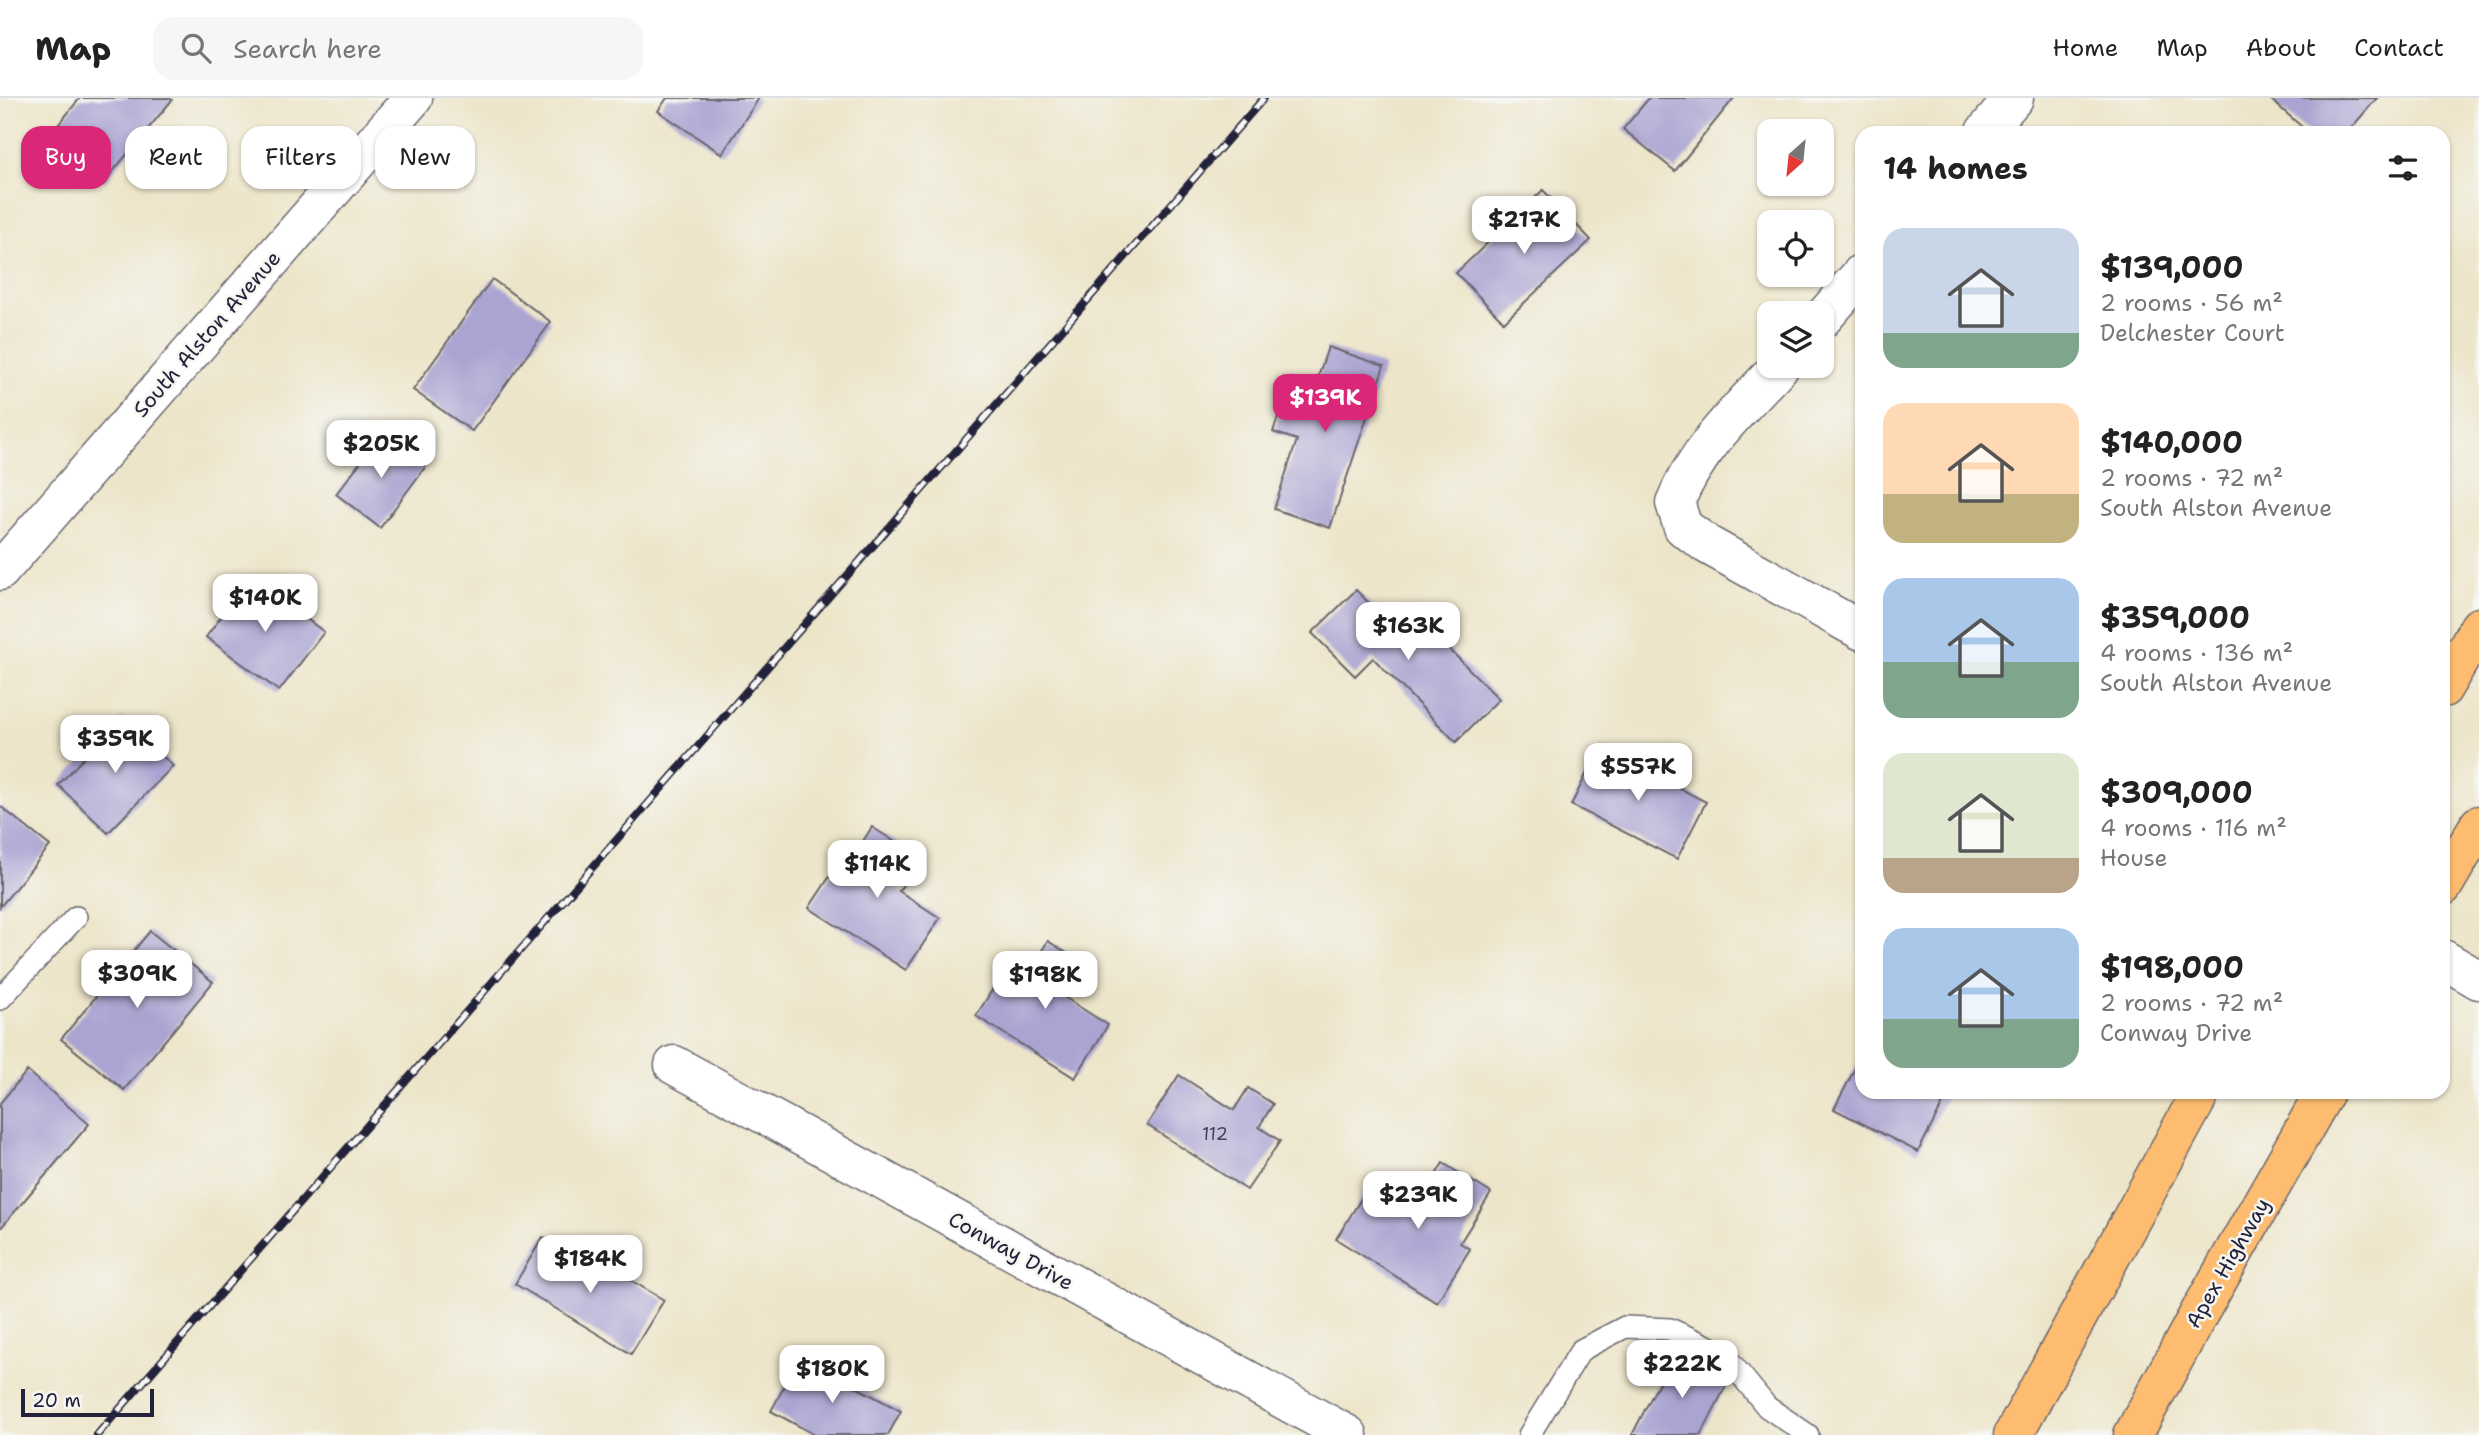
<!DOCTYPE html>
<html lang="en">
<head>
<meta charset="utf-8">
<style>
	body { margin:0; font-family:"Shantell Sans",sans-serif; background:#f6f6f6; color:#222; height:100vh; display:flex; flex-direction:column; font-size:26px; white-space:nowrap }
	* { box-sizing:border-box; margin:0 }
	p { font-size:23px; color:#767676 }
	.icon { flex:none; width:38px; height:38px; fill:none; stroke:currentColor; stroke-width:2; stroke-linecap:round; stroke-linejoin:round }
	.map { position:relative; flex:1; overflow:hidden }
	.panel { position:absolute; left:1855px; top:28px; width:595px; height:973px; display:flex; flex-direction:column; background:#fff; border-radius:21px; box-shadow:0 2px 5px #0004 }
	.panel>* { flex:none }
	.top-card { position:absolute; left:21px; top:28px; width:665px; height:63px; display:flex; gap:14px }
	.needle { width:46px; rotate:207deg }
	.tools { position:absolute; left:1757px; top:21px; display:grid; gap:14px }
	.tools a { display:grid; place-items:center; width:77px; height:77px; border-radius:14px; background:#fff; box-shadow:0 2px 5px #0004; font-size:35px }
	.scale { position:absolute; left:21px; bottom:18px; width:133px; box-sizing:border-box; padding-left:7px; border:4px solid #22223b; border-top:0; font-size:19px; line-height:24px; white-space:nowrap; color:#22223b; -webkit-text-stroke:5px #f6f6f2; paint-order:stroke }
	.price { position:absolute; translate:-50% -60px; padding:0 16px; border-radius:14px; background:#fff; color:#222; font-size:23px; line-height:46px; filter:drop-shadow(0 2px 4px #0008) }
	.price::after { content:''; position:absolute; left:50%; top:42px; width:21px; height:16px; margin-left:-10px; background:inherit; clip-path:polygon(0 0,100% 0,50% 100%) }
	.price.on { background:#db2777; color:#fff }
	ul { padding:0; list-style:none }
	li { display:flex; align-items:center; gap:21px; height:175px; padding:0 28px }
	li span { display:grid; place-items:center; flex:none; width:196px; height:140px; border-radius:21px; color:#555 }
	li>.icon { margin-inline-start:auto }
	span .icon { width:84px; height:84px; fill:#fffc; stroke-width:1 }
	li b { font-size:30px }
	h2 { display:flex; justify-content:space-between; align-items:center; height:84px; padding:0 28px; font-size:30px }
	.tag { padding:0 24px; border-radius:21px; background:#fff; box-shadow:0 2px 5px #0004; font-size:24px; line-height:63px }
	.tag.on { background:#db2777; color:#fff }
	header { display:flex; align-items:center; gap:42px; box-sizing:border-box; height:98px; padding:0 35px; background:#fff; border-bottom:2px solid #e0e0e0 }
	header strong { font-size:33px }
	nav { display:flex; gap:38px; margin-inline-start:auto; font-size:24px }
	.search { width:490px; height:63px; background:#f6f6f6; display:flex; align-items:center; gap:18px; box-sizing:border-box; padding:0 24px; border-radius:21px; color:#767676; font-size:26px }
	.map>svg:first-child { display:block }
</style>
</head>
<body>
<header>
<strong>Map</strong>
<div class="search"><svg class="icon" aria-label="search" viewBox="0 0 24 24"><circle cx="10" cy="10" r="6"/><path d="M15 15l6 6"/></svg>Search here</div>
<nav><a>Home</a><a>Map</a><a>About</a><a>Contact</a></nav>
</header>
<div class="map">
<svg width="2479" height="1337" viewBox="0 0 2479 1337">
	<rect width="100%" height="100%" fill="#f6f6f2"/>
	<filter id="ink" filterUnits="userSpaceOnUse"><feTurbulence type="fractalNoise" baseFrequency=".0143" numOctaves="2"/><feDisplacementMap in="SourceGraphic" scale="14" xChannelSelector="R" yChannelSelector="G"/><feConvolveMatrix kernelMatrix="1 2 1 2 8 2 1 2 1" color-interpolation-filters="sRGB"/></filter>
	<filter id="wash" filterUnits="userSpaceOnUse"><feTurbulence type="fractalNoise" baseFrequency=".00686" numOctaves="4" result="noise"/><feDisplacementMap in="SourceGraphic" scale="28" xChannelSelector="R" yChannelSelector="G"/><feGaussianBlur stdDeviation="1.57" result="paint"/><feColorMatrix in="noise" values="0 0 0 0 0 0 0 0 0 0 0 0 0 0 0 0 0 1.4 0 .05"/><feComposite in="paint" operator="in"/></filter>
	<g filter="url(#wash)">
		<rect width="100%" height="100%" fill="#ede5c9"/>
		<g id="blocks">
			<g fill="#aba4d2">
				<polygon points="80,0 170,0 172,2 105,83 50,37"/>
				<polygon points="667,0 759,0 722,56 658,13"/>
				<polygon points="1649,0 1734,0 1675,73 1623,31"/>
				<polygon points="2269,0 2377,0 2347,35 2309,35"/>
				<polygon points="1543,92 1591,142 1504,224 1456,175"/>
				<polygon points="492,181 551,224 472,333 413,292"/>
				<polygon points="1328,249 1384,268 1330,430 1274,411 1297,342 1273,334 1291,280 1315,288"/>
				<polygon points="383,335 426,368 380,430 336,396"/>
				<polygon points="251,479 324,534 279,593 206,539"/>
				<polygon points="1356,492 1394,530 1411,513 1499,601 1456,644 1373,560 1355,578 1312,535"/>
				<polygon points="122,620 173,668 108,735 58,687"/>
				<polygon points="1600,649 1706,704 1677,761 1571,707"/>
				<polygon points="0,708 50,748 0,809"/>
				<polygon points="872,729 920,760 899,793 940,820 906,872 809,810 844,757 851,762"/>
				<polygon points="150,833 213,884 124,992 61,941"/>
				<polygon points="1048,843 1084,866 1064,899 1108,927 1075,980 976,918 1009,865 1027,876"/>
				<polygon points="1862,957 1862,994 1949,994 1918,1054 1834,1011"/>
				<polygon points="27,973 89,1026 0,1131 0,1005"/>
				<polygon points="1179,977 1234,1012 1248,990 1273,1006 1259,1029 1280,1043 1247,1092 1147,1027"/>
				<polygon points="1443,1065 1491,1095 1460,1145 1470,1151 1437,1204 1336,1141 1369,1088 1413,1115"/>
				<polygon points="543,1139 607,1178 612,1171 664,1202 631,1256 515,1186"/>
				<polygon points="1674,1255 1729,1282 1701,1337 1632,1337"/>
				<polygon points="800,1259 901,1313 888,1337 815,1337 771,1313"/>
			</g>
		</g>
	</g>
	<g filter="url(#ink)">
		<use href="#blocks" fill-opacity="0" stroke="#69666d" stroke-width="2"/>
		<g fill="none" stroke-linecap="round" stroke-linejoin="round">
			<g stroke="#69666d" stroke-width="24">
				<g id="service">
					<polyline points="0,901 76,819"/>
					<polyline points="1529,1337 1581,1252 1625,1229 1670,1231 1723,1255 1767,1309 1808,1337"/>
				</g>
			</g>
			<g stroke="#69666d" stroke-width="41">
				<g id="minor">
					<polyline points="1984,35 2014,0"/>
					<polyline points="1822,221 1862,175"/>
					<path d="M 1780,268 C 1741,310 1696,351 1675,405 L 1683,429 L 1708,447 L 1862,533"/>
					<polyline points="2443,861 2479,882"/>
					<polyline points="674,967 1348,1337"/>
				</g>
			</g>
			<g stroke="#69666d" stroke-width="41">
				<polyline id="tertiary" points="0,473 413,0"/>
			</g>
			<g stroke="#69666d" stroke-width="41">
				<g id="primary">
					<polyline points="2443,590 2479,529"/>
					<polyline points="2443,788 2479,727"/>
					<polyline points="2013,1337 2201,994"/>
					<polyline points="2133,1337 2197,1219 2325,994"/>
				</g>
			</g>
			<use href="#service" stroke="#fff" stroke-width="21"/>
			<use href="#minor" stroke="#fff" stroke-width="38"/>
			<use href="#tertiary" stroke="#fff" stroke-width="38"/>
			<use href="#primary" stroke="#fdbc70" stroke-width="38"/>
			<g stroke="#22223b" stroke-width="8">
				<polyline id="rail" points="97,1337 1264,0"/>
			</g>
			<use href="#rail" stroke="#f6f6f2" stroke-width="5" stroke-dasharray="16" stroke-linecap="butt"/>
		</g>
	</g>
	<g text-anchor="middle" stroke-width="5" stroke-linejoin="round" paint-order="stroke">
		<g font-size="18" fill="#444261">
			<text x="1215" y="1042">112</text>
		</g>
		<g font-size="21" fill="#22223b" stroke="#f6f6f2">
			<text transform="translate(207 236) rotate(-49)" y="7">South Alston Avenue</text>
			<text transform="translate(1011 1153) rotate(29)" y="7">Conway Drive</text>
			<text transform="translate(2228 1165) rotate(-60)" y="7">Apex Highway</text>
		</g>
	</g>
</svg>
<div class="tools">
<a><svg class="needle" viewBox="-14 -14 28 28"><path d="M0-13l5 13h-10z" fill="#e53935"/><path d="M0 13l5-13h-10z" fill="#767676"/></svg></a>
<a><svg class="icon" aria-label="locate" viewBox="0 0 24 24"><circle cx="12" cy="12" r="6"/><path d="M12 2v4M12 18v4M2 12h4M18 12h4"/></svg></a>
<a><svg class="icon" aria-label="layers" viewBox="0 0 24 24"><path d="M12 4l9 5-9 5-9-5zM3 14l9 5 9-5"/></svg></a>
</div>
<div class="scale">20 m</div>
<b class="price" style="left:1524px;top:158px">$217K</b>
<b class="price on" style="left:1325px;top:336px">$139K</b>
<b class="price" style="left:381px;top:382px">$205K</b>
<b class="price" style="left:265px;top:536px">$140K</b>
<b class="price" style="left:1408px;top:564px">$163K</b>
<b class="price" style="left:115px;top:677px">$359K</b>
<b class="price" style="left:1638px;top:705px">$557K</b>
<b class="price" style="left:877px;top:802px">$114K</b>
<b class="price" style="left:137px;top:912px">$309K</b>
<b class="price" style="left:1045px;top:913px">$198K</b>
<b class="price" style="left:1418px;top:1133px">$239K</b>
<b class="price" style="left:590px;top:1197px">$184K</b>
<b class="price" style="left:1682px;top:1302px">$222K</b>
<b class="price" style="left:832px;top:1307px">$180K</b>
<div class="top-card">
<a class="tag on">Buy</a>
<a class="tag">Rent</a>
<a class="tag">Filters</a>
<a class="tag">New</a>
</div>
<section class="panel">
<h2>14 homes<svg class="icon" aria-label="filters" viewBox="0 0 24 24"><path d="M4 7h16M4 17h16"/><circle cx="9" cy="7" r="2"/><circle cx="15" cy="17" r="2"/></svg></h2>
<ul>
<li><span style="background:linear-gradient(#c9d6e8 75%,#7fa58c 0)"><svg class="icon" aria-label="home" viewBox="0 0 24 24"><path d="M3 11l9-7 9 7M6 9v11h12V9"/></svg></span><div><b>$139,000</b><p>2 rooms · 56 m²</p><p>Delchester Court</p></div></li>
<li><span style="background:linear-gradient(#ffd9b3 65%,#c2b280 0)"><svg class="icon" aria-label="home" viewBox="0 0 24 24"><path d="M3 11l9-7 9 7M6 9v11h12V9"/></svg></span><div><b>$140,000</b><p>2 rooms · 72 m²</p><p>South Alston Avenue</p></div></li>
<li><span style="background:linear-gradient(#a9c7e8 60%,#7fa58c 0)"><svg class="icon" aria-label="home" viewBox="0 0 24 24"><path d="M3 11l9-7 9 7M6 9v11h12V9"/></svg></span><div><b>$359,000</b><p>4 rooms · 136 m²</p><p>South Alston Avenue</p></div></li>
<li><span style="background:linear-gradient(#dfe7d0 75%,#b9a48a 0)"><svg class="icon" aria-label="home" viewBox="0 0 24 24"><path d="M3 11l9-7 9 7M6 9v11h12V9"/></svg></span><div><b>$309,000</b><p>4 rooms · 116 m²</p><p>House</p></div></li>
<li><span style="background:linear-gradient(#a9c7e8 65%,#7fa58c 0)"><svg class="icon" aria-label="home" viewBox="0 0 24 24"><path d="M3 11l9-7 9 7M6 9v11h12V9"/></svg></span><div><b>$198,000</b><p>2 rooms · 72 m²</p><p>Conway Drive</p></div></li>
</ul>
</section>
</div>
</body>
</html>
